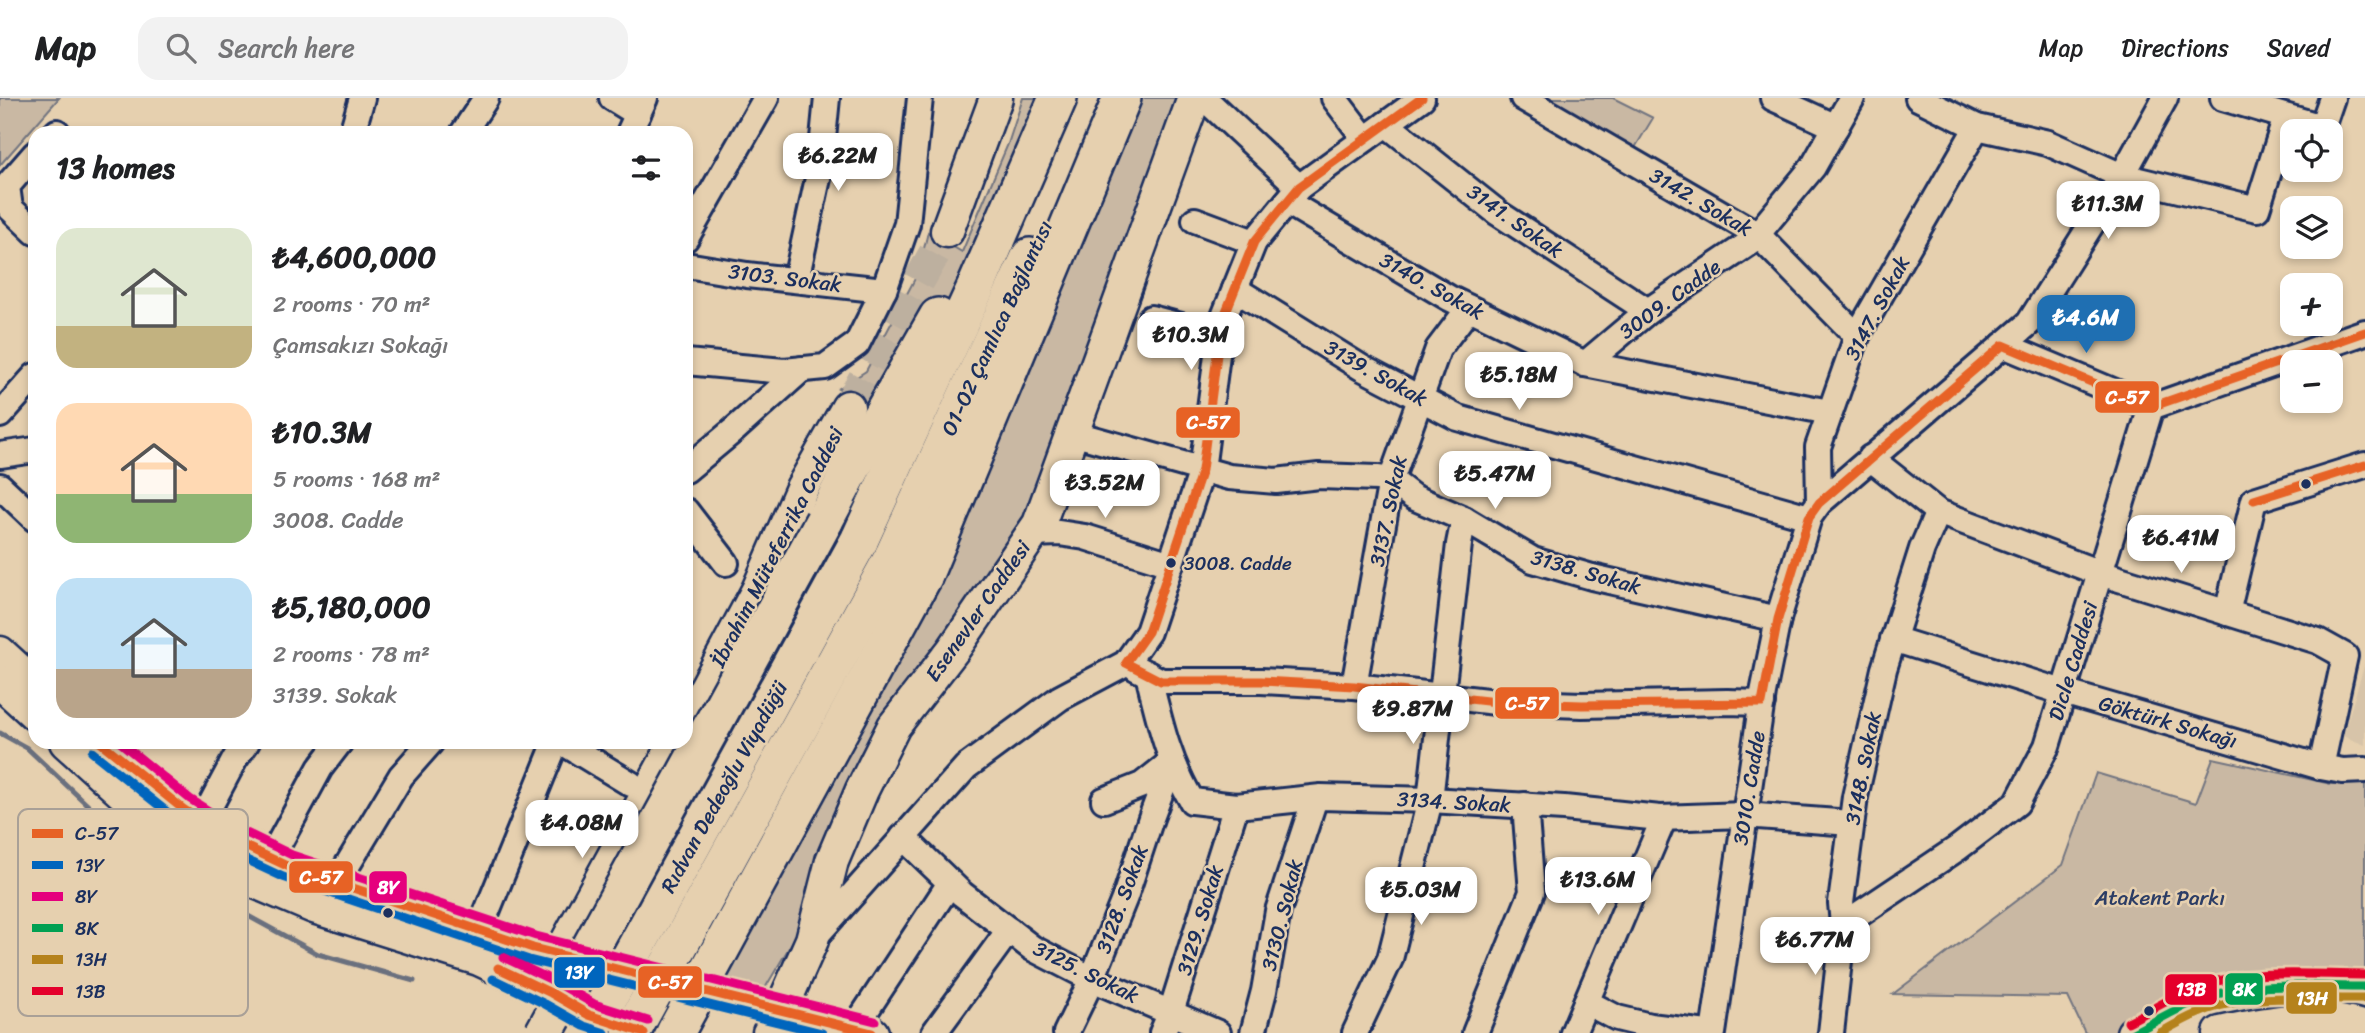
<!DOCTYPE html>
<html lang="en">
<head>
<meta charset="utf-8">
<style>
	body { margin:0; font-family:Sriracha,sans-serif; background:#f2f2f2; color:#202124; height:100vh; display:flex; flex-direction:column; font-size:26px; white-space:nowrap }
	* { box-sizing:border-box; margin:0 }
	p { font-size:23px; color:#757577 }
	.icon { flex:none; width:38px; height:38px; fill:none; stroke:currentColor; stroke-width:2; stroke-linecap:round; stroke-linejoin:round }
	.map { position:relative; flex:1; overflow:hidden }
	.details { position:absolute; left:28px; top:28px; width:665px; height:623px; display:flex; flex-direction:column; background:#fff; border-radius:21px; box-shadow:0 4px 10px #0003 }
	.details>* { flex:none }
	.buttons { position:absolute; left:2280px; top:21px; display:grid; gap:14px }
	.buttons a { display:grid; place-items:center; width:63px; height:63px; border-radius:14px; background:#fff; box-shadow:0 4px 10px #0003; font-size:35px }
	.price { position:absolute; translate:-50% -60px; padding:0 16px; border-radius:14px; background:#fff; color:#222; font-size:23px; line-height:46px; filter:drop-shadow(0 2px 4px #0008) }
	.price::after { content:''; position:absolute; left:50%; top:42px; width:21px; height:16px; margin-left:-10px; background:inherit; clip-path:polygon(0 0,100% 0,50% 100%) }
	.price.on { background:#1f6fb2; color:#fff }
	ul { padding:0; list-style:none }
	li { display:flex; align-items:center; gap:21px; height:175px; padding:0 28px }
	li span { display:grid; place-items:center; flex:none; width:196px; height:140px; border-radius:21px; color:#555 }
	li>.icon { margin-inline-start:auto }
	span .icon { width:84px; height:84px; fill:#fffc; stroke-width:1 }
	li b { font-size:30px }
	h2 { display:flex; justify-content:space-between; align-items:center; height:84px; padding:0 28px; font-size:30px }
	header { display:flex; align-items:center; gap:42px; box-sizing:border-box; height:98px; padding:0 35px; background:#fff; border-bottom:2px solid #e0e0e0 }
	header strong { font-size:33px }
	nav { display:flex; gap:38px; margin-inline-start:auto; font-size:24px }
	.search { width:490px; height:63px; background:#f2f2f2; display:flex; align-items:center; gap:18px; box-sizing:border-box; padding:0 24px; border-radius:21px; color:#757577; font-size:26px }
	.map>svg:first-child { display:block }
</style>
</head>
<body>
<header>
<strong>Map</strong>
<div class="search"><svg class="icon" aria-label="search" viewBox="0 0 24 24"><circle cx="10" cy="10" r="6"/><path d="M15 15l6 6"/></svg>Search here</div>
<nav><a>Map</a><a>Directions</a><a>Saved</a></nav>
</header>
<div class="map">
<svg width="2365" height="935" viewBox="0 0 2365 935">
	<rect width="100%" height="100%" fill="#e6d0af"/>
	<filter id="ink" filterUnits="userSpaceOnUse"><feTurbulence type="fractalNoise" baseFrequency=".0143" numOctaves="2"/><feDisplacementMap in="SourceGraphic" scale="14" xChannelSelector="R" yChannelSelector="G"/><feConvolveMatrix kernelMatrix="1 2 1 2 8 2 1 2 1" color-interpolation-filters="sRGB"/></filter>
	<g filter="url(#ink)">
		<polygon fill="#d7c4a9" points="2365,565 2365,647 2343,638"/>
		<g fill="#c9b8a3" stroke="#727480" stroke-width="2">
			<polygon points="0,0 59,0 0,67"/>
			<polygon points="1023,0 1046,0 870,374 844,434 892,461 1132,0 1178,0 1047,375 1018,432 915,583 862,653 818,754 797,836 764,892 679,875 605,849 810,409 868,307 838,291 866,273 918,175 928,134 962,154 1008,46"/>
			<polygon points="1512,0 1613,0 1653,20 1630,58"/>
			<polygon points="2213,660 2331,686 2365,683 2365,875 2150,918 2116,935 2085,935 2068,899 1893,896 2063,767 2096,675 2196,705"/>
		</g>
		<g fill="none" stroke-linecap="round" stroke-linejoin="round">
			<polyline stroke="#6b6f7e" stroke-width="5" points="0,635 27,650 112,730 204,794 318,856 414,883"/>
			<polyline stroke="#bdb09f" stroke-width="32" stroke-dasharray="32 16" stroke-linecap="butt" points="848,309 947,133"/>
			<g stroke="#1b2f5e" stroke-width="30">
				<g id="minor">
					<polyline points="612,0 638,16"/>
					<polyline points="1204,0 1299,89"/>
					<polyline points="1334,0 1365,41"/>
					<polyline points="1523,0 1757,136 1857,238"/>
					<polyline points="1773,0 1836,29"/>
					<polyline points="1918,0 1977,29 2048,45 2122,78 2257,111 2286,19"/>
					<polyline points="2223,0 2322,29 2332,0"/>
					<polyline points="1386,26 1498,115 1648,213"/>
					<polyline points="56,35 57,34"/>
					<polyline points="352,35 362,0"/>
					<polyline points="463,35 486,0"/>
					<polyline points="629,35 645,0"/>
					<polyline points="35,56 7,88 10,110 35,134"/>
					<polyline points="1287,104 1449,200 1585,266 1829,314"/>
					<polyline points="1195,122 1254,144"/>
					<polyline points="686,140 766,0"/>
					<polyline points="686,167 747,177 884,192"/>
					<polyline points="796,182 820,71 827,0"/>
					<polyline points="1235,191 1362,270 1458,320 1809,419"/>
					<polyline points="1151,220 1219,238"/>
					<polyline points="2003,247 2151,309"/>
					<polyline points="686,264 784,273 825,269 857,246 884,192 907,126 920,0"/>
					<polyline points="1585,266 1648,213 1751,144 1813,69 1852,0"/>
					<polyline points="2151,309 2365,234"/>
					<polyline points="0,317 35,278"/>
					<polyline points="1072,335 1229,379 1276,383 1319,378 1377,380 1391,382 1413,399 1464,421 1533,462 1592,479 1778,521"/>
					<polyline points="0,357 35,352"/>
					<polyline points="1870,360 1938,414 2100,475 2318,543 2345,558 2321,669"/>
					<polyline points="686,372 734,332 802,271"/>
					<polyline points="0,388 35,421"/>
					<polyline points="1819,405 1818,349 1857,238 1977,29"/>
					<polyline points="686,413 726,465"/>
					<polyline points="1032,436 1059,435 1085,439 1171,466"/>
					<polyline points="2227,515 2254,402 2365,367"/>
					<polyline points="1893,541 2063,594 2321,669 2343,673 2365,672"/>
					<polyline points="1136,570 1161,583 1261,583 1354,588 1496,604 1582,607 1727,604 1762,605"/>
					<path d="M 1148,576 C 1159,621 1168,663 1192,703 L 1236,708 L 1321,699 L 1430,702 L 1564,710 L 1660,720 L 1744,717 L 1851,725"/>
					<polyline points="1354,588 1391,382 1438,251 1469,210"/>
					<polyline points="562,644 631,686"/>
					<polyline points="1104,702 1142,687 1171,664"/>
					<polyline points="202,723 235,661 247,644"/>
					<polyline points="903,739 962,796 1032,850 1092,881 1218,935"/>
					<polyline points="271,760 320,670 340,644"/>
					<polyline points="336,786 401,678 431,644"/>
					<polyline points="1843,827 1958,750 2017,705 2047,648 2151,309"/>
					<polyline points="479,833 556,644"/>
					<polyline points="814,840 966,669 1060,600 1126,565 1148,534 1202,372 1221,226 1254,144 1299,89 1422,0"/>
					<polyline points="1586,904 1617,920 1650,928 1707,935"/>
					<polyline points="854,931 950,785"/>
					<polyline points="934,935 1009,832"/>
					<polyline points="1066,935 1092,881 1125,799 1151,720 1172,664"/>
					<polyline points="1162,935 1171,914 1236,708"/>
					<polyline points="1253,935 1264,893 1278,813 1315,700"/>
					<polyline points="1355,935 1390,861 1430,702 1459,446 1464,421"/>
					<polyline points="1475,935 1532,794 1525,707"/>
					<polyline points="1573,935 1664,720"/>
					<polyline points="1713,935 1763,595 1778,521 1809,419 1819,405 2029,225 2122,78 2165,0"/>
					<polyline points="1831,935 1843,827 1841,805 1855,699 1884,571 1922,451 1938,414"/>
				</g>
			</g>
			<g stroke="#1b2f5e" stroke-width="37">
				<g id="major">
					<polyline points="947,133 996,0"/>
					<polyline points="0,555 35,587"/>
					<polyline points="0,584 35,616"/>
					<polyline points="686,627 758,492 802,390 848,309"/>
					<polyline points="66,644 126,698 194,747 253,783 314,809 479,861 551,895 589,917 620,927"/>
					<polyline points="100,644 183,711 228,740 287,768 336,786 533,850 872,935"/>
					<polyline points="551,873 676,644"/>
					<polyline points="769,935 773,930 812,842 832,763 862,692 894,628 953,552 1039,426 1194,0"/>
					<path d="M 2133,935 C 2161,922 2187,903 2217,896 C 2266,884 2316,890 2365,889"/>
					<path d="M 2220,935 C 2267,925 2318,914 2365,930"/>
				</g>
			</g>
			<g stroke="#1b2f5e" stroke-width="42">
				<g id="highway">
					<polyline points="824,423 855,364 938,219"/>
					<polyline points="859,443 976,189 1058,0"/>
					<polyline points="892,461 1030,159"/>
					<polyline points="923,479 1122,0"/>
				</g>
			</g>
			<use href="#minor" stroke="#e6d0af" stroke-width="24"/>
			<use href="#major" stroke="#e6d0af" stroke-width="32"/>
			<use href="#highway" stroke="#e6d0af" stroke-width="37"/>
			<g stroke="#1b2f5e" stroke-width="42" stroke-linecap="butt">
				<g id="highway-bridge">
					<polyline points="544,935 824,423"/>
					<polyline points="589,935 859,443"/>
					<polyline points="631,935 892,461"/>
					<polyline points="675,935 923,479"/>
				</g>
			</g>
			<use href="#highway-bridge" stroke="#e6d0af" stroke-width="37"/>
			<g stroke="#e6d0af" stroke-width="14">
				<g id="bus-1">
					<polyline points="1422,0 1299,89 1254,144 1221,226 1202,372 1148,534 1126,565 1161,583 1261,583 1354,588 1496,604 1582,607 1762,605 1778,521 1809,419 1819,405 2003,247 2151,309 2365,234"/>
					<polyline points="2254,402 2365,367"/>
					<polyline points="100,644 183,711 228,740 287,768 533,850 872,935"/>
					<polyline points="498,870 551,895 589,917 644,935"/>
				</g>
			</g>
			<g stroke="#e6d0af" stroke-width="14">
				<g id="bus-2">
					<polyline points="92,654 176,721 223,751 283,779 529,862 822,935"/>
					<polyline points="493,881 545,906 584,928 605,935"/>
				</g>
			</g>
			<g stroke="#e6d0af" stroke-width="14">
				<g id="bus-3">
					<polyline points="120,644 190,701 234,729 292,757 536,838 875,923"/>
					<polyline points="503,859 556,884 594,906 648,923"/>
				</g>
			</g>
			<g stroke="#e6d0af" stroke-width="14">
				<path id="bus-4" d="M 2133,935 C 2157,923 2181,907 2207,899 C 2257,883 2313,889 2365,889"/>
			</g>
			<g stroke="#e6d0af" stroke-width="14">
				<path id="bus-5" d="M 2160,935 C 2176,926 2191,917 2209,911 C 2258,894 2314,902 2365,901"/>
			</g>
			<g stroke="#e6d0af" stroke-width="14">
				<path id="bus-6" d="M 2128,924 C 2152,912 2174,897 2200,888 C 2252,870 2311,877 2365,877"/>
			</g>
			<use href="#bus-1" stroke="#e76225" stroke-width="9"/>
			<use href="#bus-2" stroke="#0065bd" stroke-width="9"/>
			<use href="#bus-3" stroke="#e5007d" stroke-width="9"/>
			<use href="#bus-4" stroke="#01a052" stroke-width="9"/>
			<use href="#bus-5" stroke="#b5821c" stroke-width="9"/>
			<use href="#bus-6" stroke="#e4002b" stroke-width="9"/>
		</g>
	</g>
	<g fill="#1b2f5e" stroke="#e6d0af" stroke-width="2.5">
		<circle cx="2306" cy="386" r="6"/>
		<circle cx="1171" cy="465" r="6"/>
		<circle cx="388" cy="815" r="6"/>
		<circle cx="2149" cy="913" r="6"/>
	</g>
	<g text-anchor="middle" stroke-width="5" stroke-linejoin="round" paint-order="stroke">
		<g font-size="19" fill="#1b2f5e" stroke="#e6d0af" text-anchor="start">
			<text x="1184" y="472">3008. Cadde</text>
		</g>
		<g font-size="21" fill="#1b2f5e" stroke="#e6d0af">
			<text transform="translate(1701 104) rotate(30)" y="7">3142. Sokak</text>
			<text transform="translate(1515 123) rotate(35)" y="7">3141. Sokak</text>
			<text transform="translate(785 180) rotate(7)" y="7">3103. Sokak</text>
			<text transform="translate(1432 188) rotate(29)" y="7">3140. Sokak</text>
			<text transform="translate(1670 201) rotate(-36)" y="7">3009. Cadde</text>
			<text transform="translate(1877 210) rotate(-62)" y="7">3147. Sokak</text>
			<text transform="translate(997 230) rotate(-65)" y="7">O1-O2 Çamlıca Bağlantısı</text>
			<text transform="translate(1376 275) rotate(29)" y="7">3139. Sokak</text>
			<text transform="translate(1388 413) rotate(-78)" y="7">3137. Sokak</text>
			<text transform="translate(777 449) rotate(-63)" y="7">İbrahim Müteferrika Caddesi</text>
			<text transform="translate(1586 474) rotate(16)" y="7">3138. Sokak</text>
			<text transform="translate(978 513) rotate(-55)" y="7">Esenevler Caddesi</text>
			<text transform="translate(2073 563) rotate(-73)" y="7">Dicle Caddesi</text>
			<text transform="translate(2168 624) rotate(16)" y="7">Göktürk Sokağı</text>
			<text transform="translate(1863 670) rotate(-79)" y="7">3148. Sokak</text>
			<text transform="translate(724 689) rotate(-61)" y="7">Rıdvan Dedeoğlu Viyadüğü</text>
			<text transform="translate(1749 690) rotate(-81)" y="7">3010. Cadde</text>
			<text transform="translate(1454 704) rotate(3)" y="7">3134. Sokak</text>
			<text transform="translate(1122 801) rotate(-70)" y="7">3128. Sokak</text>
			<text transform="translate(1282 817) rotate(-76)" y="7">3130. Sokak</text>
			<text transform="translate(1200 822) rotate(-73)" y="7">3129. Sokak</text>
			<text transform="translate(1086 874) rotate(26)" y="7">3125. Sokak</text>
		</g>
		<g font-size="21" fill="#2c3d65" stroke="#e6d0af">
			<text x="2160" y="807">Atakent Parkı</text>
		</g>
	</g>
	<rect x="18" y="711" width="230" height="207" rx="10" fill="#e6d0af" stroke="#a9a097" stroke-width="2"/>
	<rect x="32" y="731" width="31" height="9" fill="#e76225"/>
	<rect x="32" y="763" width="31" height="8" fill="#0065bd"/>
	<rect x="32" y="794" width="31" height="9" fill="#e5007d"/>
	<rect x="32" y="826" width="31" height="8" fill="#01a052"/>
	<rect x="32" y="857" width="31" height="9" fill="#b5821c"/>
	<rect x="32" y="889" width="31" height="8" fill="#e4002b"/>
	<g font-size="19" fill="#1b2f5e">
		<text x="75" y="742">C-57</text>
		<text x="75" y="774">13Y</text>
		<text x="75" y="805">8Y</text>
		<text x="75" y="837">8K</text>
		<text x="75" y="868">13H</text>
		<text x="75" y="900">13B</text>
	</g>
	<g stroke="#e6d0af" stroke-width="2.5">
		<rect x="2094" y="282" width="66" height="34" rx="7" fill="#e76225"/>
		<rect x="1175" y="308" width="66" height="33" rx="7" fill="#e76225"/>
		<rect x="1494" y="588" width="66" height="34" rx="7" fill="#e76225"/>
		<rect x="288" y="762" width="66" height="34" rx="7" fill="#e76225"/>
		<rect x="368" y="772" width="40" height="34" rx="7" fill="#e5007d"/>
		<rect x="553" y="858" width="53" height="33" rx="7" fill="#0065bd"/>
		<rect x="637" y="867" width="66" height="34" rx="7" fill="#e76225"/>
		<rect x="2224" y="874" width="40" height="34" rx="7" fill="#01a052"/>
		<rect x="2164" y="875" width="54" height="33" rx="7" fill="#e4002b"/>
		<rect x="2285" y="883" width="53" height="34" rx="7" fill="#b5821c"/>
	</g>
	<g font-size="19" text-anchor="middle" font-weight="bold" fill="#fff">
		<text x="2127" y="306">C-57</text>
		<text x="1208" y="331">C-57</text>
		<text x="1527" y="612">C-57</text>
		<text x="321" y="786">C-57</text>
		<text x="388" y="796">8Y</text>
		<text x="579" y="881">13Y</text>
		<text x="670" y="891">C-57</text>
		<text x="2244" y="898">8K</text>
		<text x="2191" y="898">13B</text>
		<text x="2312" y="907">13H</text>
	</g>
</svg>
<div class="buttons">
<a><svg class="icon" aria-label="locate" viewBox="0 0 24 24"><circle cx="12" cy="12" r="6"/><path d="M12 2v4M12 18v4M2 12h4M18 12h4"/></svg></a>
<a><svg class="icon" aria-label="layers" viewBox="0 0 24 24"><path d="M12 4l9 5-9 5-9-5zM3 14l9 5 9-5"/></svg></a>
<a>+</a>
<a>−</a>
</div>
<b class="price" style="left:838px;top:95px">₺6.22M</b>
<b class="price" style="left:2108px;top:143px">₺11.3M</b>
<b class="price on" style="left:2086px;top:257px">₺4.6M</b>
<b class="price" style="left:1191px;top:274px">₺10.3M</b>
<b class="price" style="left:1519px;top:314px">₺5.18M</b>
<b class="price" style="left:1495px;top:413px">₺5.47M</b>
<b class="price" style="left:1105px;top:422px">₺3.52M</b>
<b class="price" style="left:2181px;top:477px">₺6.41M</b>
<b class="price" style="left:1413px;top:648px">₺9.87M</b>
<b class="price" style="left:582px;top:762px">₺4.08M</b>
<b class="price" style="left:1598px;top:819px">₺13.6M</b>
<b class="price" style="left:1421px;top:829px">₺5.03M</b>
<b class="price" style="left:1815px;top:879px">₺6.77M</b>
<section class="details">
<h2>13 homes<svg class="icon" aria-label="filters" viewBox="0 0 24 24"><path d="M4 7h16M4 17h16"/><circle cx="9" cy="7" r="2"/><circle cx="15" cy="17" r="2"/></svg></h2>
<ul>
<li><span style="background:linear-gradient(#dfe7d0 70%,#c2b280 0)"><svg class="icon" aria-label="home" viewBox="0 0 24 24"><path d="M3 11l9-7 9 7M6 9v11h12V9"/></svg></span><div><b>₺4,600,000</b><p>2 rooms · 70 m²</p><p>Çamsakızı Sokağı</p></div></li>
<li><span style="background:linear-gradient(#ffd9b3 65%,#8fb573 0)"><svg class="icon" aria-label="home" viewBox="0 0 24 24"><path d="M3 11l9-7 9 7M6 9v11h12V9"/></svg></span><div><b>₺10.3M</b><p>5 rooms · 168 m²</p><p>3008. Cadde</p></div></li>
<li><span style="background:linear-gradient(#bfe0f5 65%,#b9a48a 0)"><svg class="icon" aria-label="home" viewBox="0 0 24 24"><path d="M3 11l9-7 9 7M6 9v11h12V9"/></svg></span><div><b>₺5,180,000</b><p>2 rooms · 78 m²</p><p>3139. Sokak</p></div></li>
</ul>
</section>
</div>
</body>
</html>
